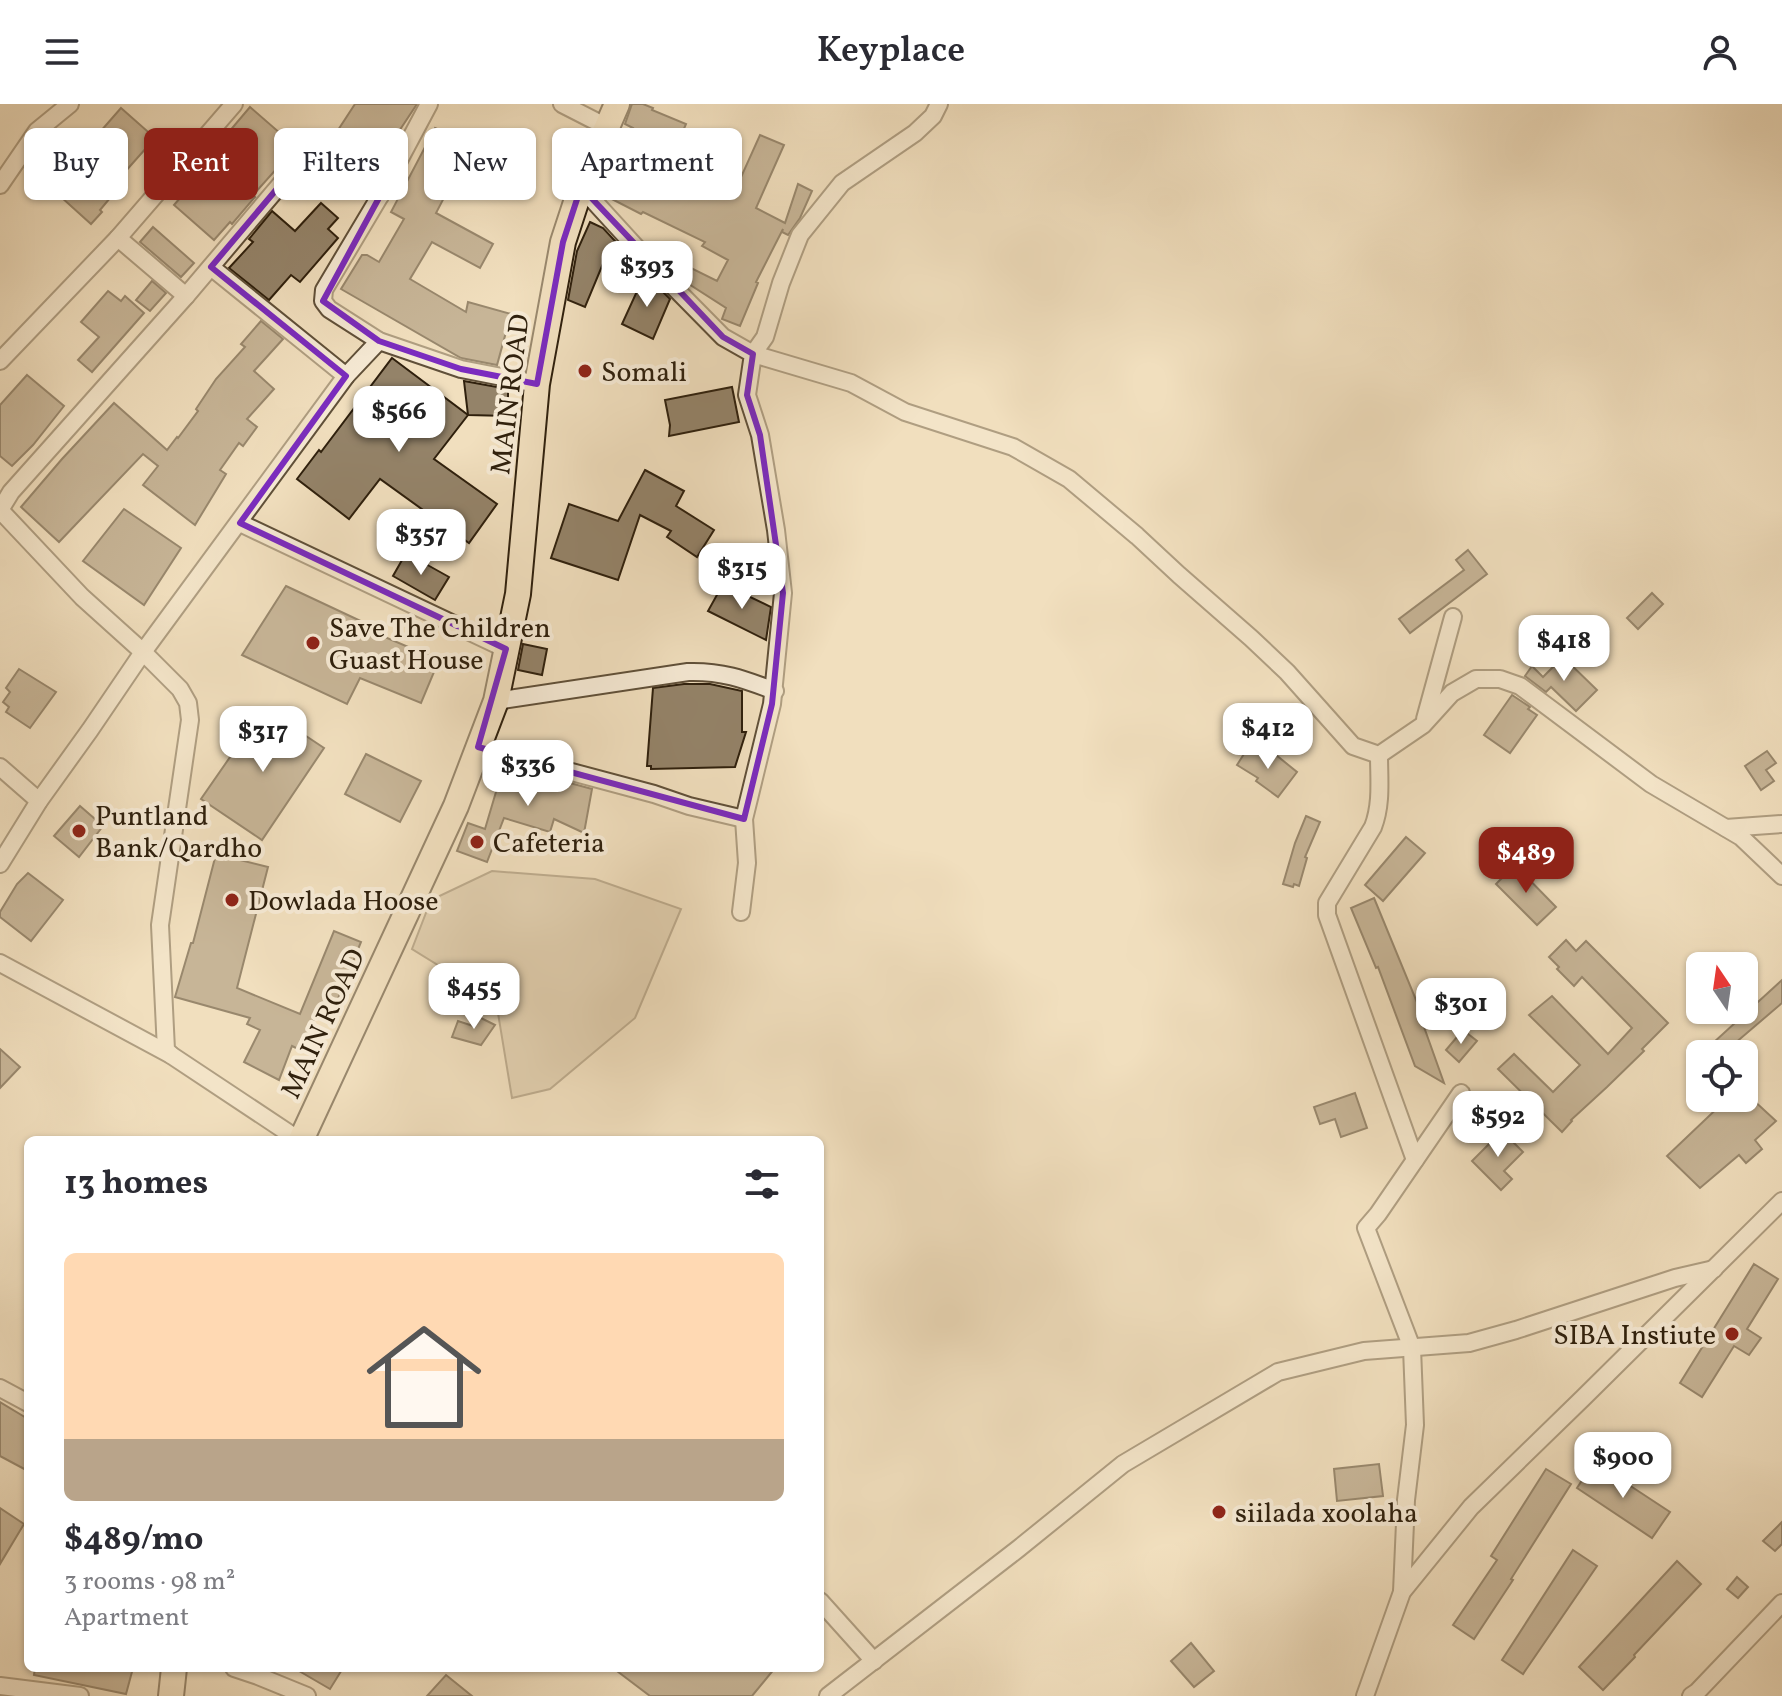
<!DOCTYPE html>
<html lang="en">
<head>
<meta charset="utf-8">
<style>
	body { margin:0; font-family:Vollkorn,serif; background:#f2f2f3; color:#2b2b33; height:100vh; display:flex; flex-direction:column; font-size:30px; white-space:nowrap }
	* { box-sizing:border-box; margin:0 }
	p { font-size:26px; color:#7c7c81 }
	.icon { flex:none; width:44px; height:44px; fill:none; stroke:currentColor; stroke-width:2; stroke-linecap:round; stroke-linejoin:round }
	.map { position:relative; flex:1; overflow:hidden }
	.side { position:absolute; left:24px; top:1032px; width:800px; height:536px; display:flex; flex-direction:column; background:#fff; border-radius:12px; box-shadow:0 2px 6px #0004 }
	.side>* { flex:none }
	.guide { position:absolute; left:24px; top:24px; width:800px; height:72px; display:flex; gap:16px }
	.needle { width:52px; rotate:347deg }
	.buttons { position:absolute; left:1686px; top:848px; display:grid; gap:16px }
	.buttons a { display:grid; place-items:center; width:72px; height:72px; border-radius:12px; background:#fff; box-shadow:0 2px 6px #0004; font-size:40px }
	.price { position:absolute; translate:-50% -68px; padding:0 18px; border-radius:16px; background:#fff; color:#222; font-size:26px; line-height:52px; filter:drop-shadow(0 2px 4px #0008) }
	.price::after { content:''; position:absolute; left:50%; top:48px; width:24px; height:18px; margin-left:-12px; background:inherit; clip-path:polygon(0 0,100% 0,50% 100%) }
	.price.active { background:#8f2418; color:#fff }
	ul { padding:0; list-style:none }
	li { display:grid; align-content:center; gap:16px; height:424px; padding:0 40px }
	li+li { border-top:2px solid #e1e1e2 }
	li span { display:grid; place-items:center; height:248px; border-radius:12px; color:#555 }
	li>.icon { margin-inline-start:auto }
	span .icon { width:144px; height:144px; fill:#fffc; stroke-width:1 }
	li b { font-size:34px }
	h2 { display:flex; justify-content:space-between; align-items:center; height:96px; padding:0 40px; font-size:34px }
	.pill { padding:0 28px; border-radius:12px; background:#fff; box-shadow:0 2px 6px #0004; font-size:28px; line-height:72px }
	.pill.active { background:#8f2418; color:#fff }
	header { display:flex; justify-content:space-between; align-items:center; height:104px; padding:0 40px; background:#fff; font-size:36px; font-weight:600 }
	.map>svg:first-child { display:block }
</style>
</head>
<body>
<header><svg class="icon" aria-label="menu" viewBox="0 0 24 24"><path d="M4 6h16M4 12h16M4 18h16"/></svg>Keyplace<svg class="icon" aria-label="person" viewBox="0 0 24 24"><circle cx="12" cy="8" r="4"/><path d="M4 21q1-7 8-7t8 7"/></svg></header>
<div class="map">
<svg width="1782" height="1592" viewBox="0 0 1782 1592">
	<rect width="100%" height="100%" fill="#f1dfbe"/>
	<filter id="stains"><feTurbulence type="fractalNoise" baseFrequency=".0025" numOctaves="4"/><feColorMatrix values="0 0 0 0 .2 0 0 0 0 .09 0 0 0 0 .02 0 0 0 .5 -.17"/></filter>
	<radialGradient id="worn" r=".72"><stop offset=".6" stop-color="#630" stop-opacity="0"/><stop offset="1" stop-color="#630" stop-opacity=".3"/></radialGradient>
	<polygon fill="#d0bfa0" stroke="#807056" stroke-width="2" points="492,767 595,775 681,805 635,914 550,985 512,994 496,897 412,845 431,796"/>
	<g fill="#948369" stroke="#2f200d" stroke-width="2">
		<polygon points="355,0 417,0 372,68 327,43"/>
		<polygon points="632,0 643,0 653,4 652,6 686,20 675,46 650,36 633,71 676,93 687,69 733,91 760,31 784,41 756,104 785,119 798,80 812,87 800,114 788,131 782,128 783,125 756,178 758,179 740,222 722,215 726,204 681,175 689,163 717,177 728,156 702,142 705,138 643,108 641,110 604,91 620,60 616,58 633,24 625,20"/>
		<polygon points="250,3 296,43 253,91 255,93 232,120 230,118 214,136 174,101 216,53 211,49"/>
		<polygon points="121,4 155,34 116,78 120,82 100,106 102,108 91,120 51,84"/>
		<polygon points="435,24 471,42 436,109 493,140 480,164 432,138 410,175 466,208 468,198 511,210 497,261 461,254 341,185 362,151 367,151 379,158 404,115 391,108"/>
		<polygon points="321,99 338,114 328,125 338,134 300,178 291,171 269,196 229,164 253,138 249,135 272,107 295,127"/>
		<polygon points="590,118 603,124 615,137 609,150 607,150 585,203 568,196 577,147"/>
		<polygon points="153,123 194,159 181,173 140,138"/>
		<polygon points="644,172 655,180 670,195 653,235 622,220"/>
		<polygon points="152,177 166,189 150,207 136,196"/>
		<polygon points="108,187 121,197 125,192 144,209 92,268 78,256 99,233 81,218"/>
		<polygon points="261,217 283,235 254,267 274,285 247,315 257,323 243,342 239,339 220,366 226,370 195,421 143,381 158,362 143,350 59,438 21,403 62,355 114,299 167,346 177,333 178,334 198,307 196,305 216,275 245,243 241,240"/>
		<polygon points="392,254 468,311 434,355 497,400 469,439 380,375 349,415 297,375 319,346 321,348"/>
		<polygon points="27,271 64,302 33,341 12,362 0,352 0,301"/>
		<polygon points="464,277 508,285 508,312 468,311"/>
		<polygon points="732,283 739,318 669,332 670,321 665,296"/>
		<polygon points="645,366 684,387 676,402 714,426 697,453 667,433 671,427 640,411 618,476 551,454 569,400 618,417"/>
		<polygon points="124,405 181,444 144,501 83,457"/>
		<polygon points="1468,446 1487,470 1410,529 1399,515 1464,466 1456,456"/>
		<polygon points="406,449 449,473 435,496 393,472"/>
		<polygon points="723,480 771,503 766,536 708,507"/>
		<polygon points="286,482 382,527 380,531 439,556 421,599 360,574 347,600 242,551"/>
		<polygon points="1652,489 1663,500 1638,525 1627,514"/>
		<polygon points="523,540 547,545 542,571 518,566"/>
		<polygon points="1563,553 1597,586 1576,607 1551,583 1546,588 1525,572 1532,562 1543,573"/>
		<polygon points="19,565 56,588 30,624 6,608 9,603 3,598 10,588 6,584"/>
		<polygon points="684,580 710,580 742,587 742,628 746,628 735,663 651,665 651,662 647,662 653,584"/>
		<polygon points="1512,591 1530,603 1528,605 1537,611 1510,649 1484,631"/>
		<polygon points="264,604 324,644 262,736 201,695"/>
		<polygon points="1249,642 1272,656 1276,651 1297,668 1278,693 1256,677 1258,674 1237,661"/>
		<polygon points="1767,647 1776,659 1766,666 1774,677 1761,686 1745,662"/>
		<polygon points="366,650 421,677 400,718 345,690"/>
		<polygon points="504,661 592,685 584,729 554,715 550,728 504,714 487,758 457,747 468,719 485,725"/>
		<polygon points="80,702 103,722 79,753 54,732"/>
		<polygon points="1306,712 1320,718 1305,753 1307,754 1299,782 1294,780 1293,783 1283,780 1295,739"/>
		<polygon points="1406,733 1425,749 1383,797 1365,781"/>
		<polygon points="216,750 268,763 237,884 300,910 334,827 361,838 331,912 318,906 300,946 292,942 279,976 244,958 260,926 247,920 250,914 175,893 191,839 193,839"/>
		<polygon points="1515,761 1556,803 1537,821 1496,780"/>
		<polygon points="28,769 63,796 31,837 0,813 0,808 17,780"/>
		<polygon points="1374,794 1421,908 1419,909 1444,979 1415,962 1378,863 1376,864 1351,804"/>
		<polygon points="1566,836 1576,847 1586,837 1668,919 1642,945 1644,947 1607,983 1571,1016 1572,1017 1562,1028 1498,965 1514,950 1553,988 1580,961 1529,911 1552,892 1608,950 1632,924 1582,873 1574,882 1557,865 1559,863 1549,853"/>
		<polygon points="1782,876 1782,899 1734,940 1744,950 1701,950"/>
		<polygon points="477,912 495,921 481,941 452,933 458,917 473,922"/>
		<polygon points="1463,926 1477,937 1459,958 1446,946"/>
		<polygon points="0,945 20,963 0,984"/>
		<polygon points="1355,989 1367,1024 1341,1033 1335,1015 1320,1020 1314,1003"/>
		<polygon points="1728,994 1751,994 1776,1017 1755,1036 1762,1045 1746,1059 1739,1051 1700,1084 1667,1052"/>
		<polygon points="1502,1027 1523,1048 1504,1067 1512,1075 1501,1086 1472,1057"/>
		<polygon points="1754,1160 1778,1175 1747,1225 1761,1234 1749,1251 1734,1242 1702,1293 1680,1279"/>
		<polygon points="0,1298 28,1315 28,1367 0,1352"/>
		<polygon points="1594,1358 1670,1408 1652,1434 1577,1384"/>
		<polygon points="1379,1360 1383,1392 1337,1397 1334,1365"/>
		<polygon points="1546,1365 1571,1380 1511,1475 1513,1476 1474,1535 1453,1521 1497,1456 1491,1452"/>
		<polygon points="0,1404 24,1420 0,1460"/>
		<polygon points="1782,1418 1782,1440 1775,1447 1763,1437"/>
		<polygon points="1573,1446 1597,1462 1523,1570 1502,1556"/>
		<polygon points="1677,1457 1701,1480 1634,1551 1635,1553 1603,1586 1579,1563"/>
		<polygon points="1737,1473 1748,1483 1738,1494 1727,1485"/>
		<polygon points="1191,1539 1214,1567 1194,1583 1171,1557"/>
		<polygon points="35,1564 133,1564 126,1590 34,1571"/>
		<polygon points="294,1564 343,1564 330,1585"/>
		<polygon points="613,1564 775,1564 752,1592 650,1592"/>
		<polygon points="446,1571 472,1592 427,1592"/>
	</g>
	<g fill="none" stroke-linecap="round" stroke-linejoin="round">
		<g stroke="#605039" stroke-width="20">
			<g id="street">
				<polyline points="429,0 380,92 324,186 323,197 329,205 379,237 461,265 537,280"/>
				<polyline points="562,0 607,23"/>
				<polyline points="939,0 933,12 915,29 842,79 800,131 781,179 765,233 753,250 851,279 905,308 1013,343 1069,375 1137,432 1179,471 1251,534 1287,568 1353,642 1379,651 1423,621 1452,589 1476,575 1500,575 1520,582 1651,680 1741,733 1782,772"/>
				<polyline points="0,81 37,27 70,0"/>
				<polyline points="581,83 655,164 723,233 753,250 747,291 760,331 776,426 783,489 772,600 744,715 747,759 741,808"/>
				<polyline points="118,134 186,192"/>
				<polyline points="211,163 346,272"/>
				<polyline points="0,257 118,134 234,0"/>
				<polyline points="240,419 506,545"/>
				<path d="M 496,597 L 688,568 C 722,567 743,575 775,587"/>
				<polyline points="1425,615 1453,513"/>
				<polyline points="478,643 654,690 689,702 744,715"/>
				<path d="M 1379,651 C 1379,675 1382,700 1373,723 L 1327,799 L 1327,811 L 1415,1056"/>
				<polyline points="0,663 39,697"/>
				<polyline points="1726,724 1782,720"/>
				<polyline points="0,760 39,697 90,626 143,548 346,272 379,237"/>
				<polyline points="0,859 171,951 299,1036"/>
				<polyline points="171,951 166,946 160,821 190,616 188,599 180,585 143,548 82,493 0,406 11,388 186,192 297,61 315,57 331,57 380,92"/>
				<polyline points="0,1284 28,1299"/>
				<polyline points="1402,1488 1406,1396 1415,1321 1412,1244 1366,1124 1378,1110 1461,989"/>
				<polyline points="820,1497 874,1557"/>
				<polyline points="234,1564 258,1572 307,1592"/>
				<polyline points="0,1582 80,1592"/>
				<polyline points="828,1592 1018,1445 1123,1360 1278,1268 1364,1247 1469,1239 1516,1226 1675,1174 1714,1165"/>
				<polyline points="1365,1592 1402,1488 1471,1403 1583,1294 1782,1097"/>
				<polyline points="1691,1592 1697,1588 1782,1499"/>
			</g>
		</g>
		<g stroke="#2f200d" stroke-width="28">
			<g id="primary">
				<polyline points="301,1036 456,702 496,597 518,490 537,280 563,138 581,83 617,0"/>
				<polyline points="171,1592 174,1564"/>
			</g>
		</g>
		<use href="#street" stroke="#f6ead5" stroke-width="16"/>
		<use href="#primary" stroke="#f1dfbe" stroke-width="24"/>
	</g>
	<path d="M0 0H1782V1592H0ZM 331,57 L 380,92 L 323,197 L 379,237 L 461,265 L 537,280 L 563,138 L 581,83 L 723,233 L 753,250 L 747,291 L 760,331 L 783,489 L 772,600 L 744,715 L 478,643 L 506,545 L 240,419 L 346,272 L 211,163 L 297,61 Z" fill="#f1dfbe" fill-opacity=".55" fill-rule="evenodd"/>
	<path fill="none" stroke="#7b2cbf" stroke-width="6" stroke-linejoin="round" d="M 331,57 L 380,92 L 323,197 L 379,237 L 461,265 L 537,280 L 563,138 L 581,83 L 723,233 L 753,250 L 747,291 L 760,331 L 783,489 L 772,600 L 744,715 L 478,643 L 506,545 L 240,419 L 346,272 L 211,163 L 297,61 Z"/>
	<g fill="#8f2418" stroke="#f6ead5" stroke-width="3">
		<circle cx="585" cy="267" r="8"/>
		<circle cx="313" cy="539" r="8"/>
		<circle cx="79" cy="727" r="8"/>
		<circle cx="477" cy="738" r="8"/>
		<circle cx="232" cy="796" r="8"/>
		<circle cx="1732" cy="1230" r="8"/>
		<circle cx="1219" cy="1408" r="8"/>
	</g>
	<g text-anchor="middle" stroke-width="8" stroke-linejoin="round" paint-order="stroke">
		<g font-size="28" fill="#2f200d" stroke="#f6ead5" text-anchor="start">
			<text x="601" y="277">Somali</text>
			<text x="329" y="533">Save The Children<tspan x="329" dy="32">Guast House</tspan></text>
			<text x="95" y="721">Puntland<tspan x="95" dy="32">Bank/Qardho</tspan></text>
			<text x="493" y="748">Cafeteria</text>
			<text x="248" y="806">Dowlada Hoose</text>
			<text x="1716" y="1240" text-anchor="end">SIBA Instiute</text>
			<text x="1235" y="1418">siilada xoolaha</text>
		</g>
		<g font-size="28" fill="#2f200d" stroke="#f6ead5">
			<text transform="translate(509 290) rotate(-83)" y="10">MAIN ROAD</text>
			<text transform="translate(322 919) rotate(-65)" y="10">MAIN ROAD</text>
		</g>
	</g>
	<rect width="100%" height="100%" filter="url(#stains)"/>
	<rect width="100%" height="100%" fill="url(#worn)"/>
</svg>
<div class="buttons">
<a><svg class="needle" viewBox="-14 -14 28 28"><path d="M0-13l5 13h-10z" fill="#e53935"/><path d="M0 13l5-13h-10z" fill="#7c7c81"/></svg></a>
<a><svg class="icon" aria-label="locate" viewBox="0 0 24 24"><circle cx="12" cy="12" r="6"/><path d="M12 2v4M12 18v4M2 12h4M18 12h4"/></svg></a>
</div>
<b class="price" style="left:647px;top:205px">$393</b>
<b class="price" style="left:399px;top:350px">$566</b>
<b class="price" style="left:421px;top:473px">$357</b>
<b class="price" style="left:742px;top:507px">$315</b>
<b class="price" style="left:1564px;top:579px">$418</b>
<b class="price" style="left:1268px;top:667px">$412</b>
<b class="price" style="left:263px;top:670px">$317</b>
<b class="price" style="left:528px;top:704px">$336</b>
<b class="price active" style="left:1526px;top:791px">$489</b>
<b class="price" style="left:474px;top:927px">$455</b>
<b class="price" style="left:1461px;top:942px">$301</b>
<b class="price" style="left:1498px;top:1055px">$592</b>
<b class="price" style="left:1623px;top:1396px">$900</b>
<div class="guide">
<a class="pill">Buy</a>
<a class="pill active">Rent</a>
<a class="pill">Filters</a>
<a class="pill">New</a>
<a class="pill">Apartment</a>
</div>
<section class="side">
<h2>13 homes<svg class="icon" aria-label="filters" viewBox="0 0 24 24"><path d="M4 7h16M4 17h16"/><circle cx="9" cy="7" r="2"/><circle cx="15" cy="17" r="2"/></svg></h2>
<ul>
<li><span style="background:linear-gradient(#ffd9b3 75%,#b9a48a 0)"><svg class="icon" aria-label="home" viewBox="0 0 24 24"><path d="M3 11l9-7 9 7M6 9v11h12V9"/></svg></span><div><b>$489/mo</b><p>3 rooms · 98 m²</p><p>Apartment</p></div></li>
</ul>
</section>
</div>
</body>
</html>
